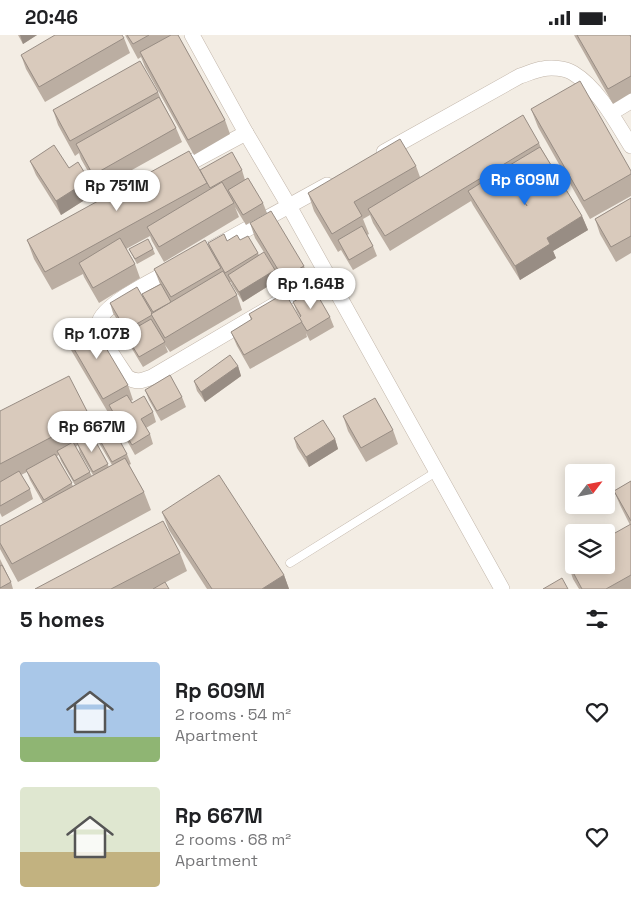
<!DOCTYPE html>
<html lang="en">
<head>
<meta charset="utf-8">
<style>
	body { margin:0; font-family:"Space Grotesk",sans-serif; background:#f2f2f2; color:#202124; height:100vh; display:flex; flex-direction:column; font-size:19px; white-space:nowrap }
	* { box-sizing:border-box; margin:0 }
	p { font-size:16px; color:#757577 }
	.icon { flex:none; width:28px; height:28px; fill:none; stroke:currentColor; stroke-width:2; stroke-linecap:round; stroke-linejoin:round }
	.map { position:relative; height:554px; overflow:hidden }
	.side { display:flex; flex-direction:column; background:#fff; flex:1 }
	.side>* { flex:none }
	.needle { width:32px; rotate:58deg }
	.buttons { position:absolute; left:565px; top:429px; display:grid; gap:10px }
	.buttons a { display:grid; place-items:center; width:50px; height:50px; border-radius:5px; background:#fff; box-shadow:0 2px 12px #0003; font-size:25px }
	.price { position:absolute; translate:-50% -42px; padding:0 11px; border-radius:18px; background:#fff; color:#222; font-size:16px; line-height:32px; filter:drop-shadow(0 1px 2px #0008) }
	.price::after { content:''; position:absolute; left:50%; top:30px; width:15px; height:11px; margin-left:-8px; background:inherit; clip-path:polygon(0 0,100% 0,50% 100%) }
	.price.current { background:#1a73e8; color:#fff }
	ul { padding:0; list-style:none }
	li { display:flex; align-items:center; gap:15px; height:125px; padding:0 20px }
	li span { display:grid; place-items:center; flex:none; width:140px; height:100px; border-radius:5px; color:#555 }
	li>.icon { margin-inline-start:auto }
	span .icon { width:60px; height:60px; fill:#fffc; stroke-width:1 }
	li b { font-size:21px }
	h2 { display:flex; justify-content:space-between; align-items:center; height:60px; padding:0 20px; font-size:21px }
	.status { display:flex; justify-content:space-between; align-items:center; height:35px; padding:0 25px; background:#fff; direction:ltr }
	.status svg { height:14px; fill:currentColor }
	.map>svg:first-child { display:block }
</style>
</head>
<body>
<div class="status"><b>20:46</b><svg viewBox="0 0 49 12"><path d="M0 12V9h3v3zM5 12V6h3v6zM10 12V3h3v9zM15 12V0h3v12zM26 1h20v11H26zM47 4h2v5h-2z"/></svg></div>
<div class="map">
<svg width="631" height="554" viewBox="0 0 631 554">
	<rect width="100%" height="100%" fill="#f3ede4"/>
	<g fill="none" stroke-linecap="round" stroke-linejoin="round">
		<g stroke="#c2b6aa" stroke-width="9">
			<polyline id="lane" points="290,528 436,437"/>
		</g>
		<g stroke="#c2b6aa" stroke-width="16">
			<g id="street">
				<polyline points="192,0 246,98 289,171 502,554"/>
				<polyline points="611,78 631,66"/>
				<path d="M 384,117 L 520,41 C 527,39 535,35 542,34 C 551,32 565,33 573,38 C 598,53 616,87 631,111"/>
				<polyline points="177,135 246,98"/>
				<polyline points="209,215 327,150"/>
				<path d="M 176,233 C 159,242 101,270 99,288 C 97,300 120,331 127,342 C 136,348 142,346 152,342 L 327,239"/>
			</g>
		</g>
		<use href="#lane" stroke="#fff" stroke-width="8"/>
		<use href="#street" stroke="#fff" stroke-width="15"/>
	</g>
	<g fill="#bbaea2" fill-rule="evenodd">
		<polygon points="18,0 37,0 23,9"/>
		<polygon points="125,0 178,0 225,85 230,99 194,120 145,32 141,22 138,24"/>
		<polygon points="574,0 630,0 631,2 631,58 613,69"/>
		<polygon points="124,3 130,18 45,67 26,34 21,20"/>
		<polygon points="158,57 161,65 176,93 182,107 98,154 81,124 79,118 75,121 58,90 53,75"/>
		<polygon points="531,74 631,136 631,161 590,184 538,92"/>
		<polygon points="539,108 541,113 582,181 588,195 553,216 556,223 520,245 473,170 471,166 390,216 373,188 370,180 363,184 369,199 367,200 373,211 377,221 353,235 341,215 338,217 314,176 308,158 416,131 420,142"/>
		<polygon points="30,126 69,133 89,145 94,159 61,180 36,140"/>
		<polygon points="242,135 245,145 263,168 267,178 246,190 235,172 239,182 164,227 152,206 150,201 126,214 135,229 140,243 99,268 84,242 83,239 52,255 34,224 27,205 201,137"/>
		<polygon points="631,163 631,218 616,227 600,199 595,184"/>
		<polygon points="250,188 304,231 309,246 288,258 275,237 278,245 243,267 232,250 231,247 229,248 237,260 242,275 170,317 165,310 168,317 143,332 129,309 126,299 113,278 110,268 144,265 142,259 160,249 154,234 209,213 208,208 227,206 240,205 258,218 259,220 267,222 255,203"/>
		<polygon points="129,214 153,214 155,219 137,229"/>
		<polygon points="293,267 330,282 334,292 310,306 306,298 307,302 250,334 237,311 231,297 251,285 249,279 299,282 300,282 297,277"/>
		<polygon points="66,300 128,350 133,365 131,366 132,368 153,377 156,387 146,393 150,399 153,409 135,420 111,377 109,379 71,315"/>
		<polygon points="238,331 241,341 205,367 197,356 194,346"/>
		<polygon points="145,355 182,362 186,372 161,386 149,365"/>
		<path d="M 0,376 L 90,382 L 96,398 L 127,419 L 131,429 L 129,430 L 144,457 L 151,475 L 18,547 L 0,514 L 0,491 L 43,468 L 30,445 L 27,437 L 21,440 L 30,454 L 33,464 L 2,482 L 0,478 ZM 97,401 L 99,408 L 112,430 L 109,432 L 93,402 ZM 78,410 L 80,418 L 93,440 L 92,441 L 76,412 ZM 59,420 L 61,426 L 75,450 L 73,451 L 57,421 Z"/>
		<polygon points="343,381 393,395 398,409 366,427 348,396"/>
		<polygon points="294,403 335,404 338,414 309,432 297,413"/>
		<polygon points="631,446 631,554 579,554 573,544 567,526 630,490 620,470 614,456"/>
		<polygon points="162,477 284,540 289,554 207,554 169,495"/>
		<polygon points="180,518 187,536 153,554 35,554"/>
		<polygon points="0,524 11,547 13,554 0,554"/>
	</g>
	<g fill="#988d84">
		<polygon points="20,0 37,0 23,9"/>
		<polygon points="89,145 94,159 61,180 56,166"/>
		<polygon points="582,181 588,195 553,216 556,223 520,245 515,231 547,203"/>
		<polygon points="275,235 278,245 243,267 239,257"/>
		<polygon points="238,331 241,341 205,367 201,357"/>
		<polygon points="335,404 338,414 309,432 306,422"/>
		<polygon points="284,540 289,554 262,554"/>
	</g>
	<g fill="#d9cabc" stroke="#988d84">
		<polygon points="55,0 122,0 124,3 39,52 21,20"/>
		<polygon points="127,0 149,0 133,9"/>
		<polygon points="171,0 178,0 225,85 188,105 140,17"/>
		<polygon points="577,0 630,0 631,2 631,41 608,54"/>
		<polygon points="140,26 158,57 70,106 53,75"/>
		<polygon points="580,46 631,136 631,139 584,166 531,74"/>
		<polygon points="159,62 176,93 93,140 76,109"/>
		<polygon points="523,80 539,108 385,201 368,174"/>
		<polygon points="400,104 416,131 354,167 362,181 332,199 308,158"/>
		<polygon points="54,110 69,133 78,127 89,145 56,166 30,126"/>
		<polygon points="540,112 582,181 547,203 550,209 515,231 468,156 503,134 527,171 505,133"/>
		<polygon points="189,116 207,148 45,237 27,205"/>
		<polygon points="232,117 242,135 210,153 200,135"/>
		<polygon points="248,143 263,168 243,180 228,155"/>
		<polygon points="222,147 234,168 159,212 147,192"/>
		<polygon points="631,163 631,201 611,212 595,184"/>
		<polygon points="271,176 304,231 283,243 250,188"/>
		<polygon points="362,191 373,211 349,225 338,205"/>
		<polygon points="224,199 227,206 237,200 240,205 248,201 258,218 225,238 208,208"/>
		<polygon points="120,203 135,229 93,253 79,228"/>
		<polygon points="148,204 153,214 135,224 129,214"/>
		<polygon points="205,205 221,233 171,262 154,234"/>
		<polygon points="264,217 275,235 239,257 228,240"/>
		<polygon points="223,236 237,260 165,303 151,279"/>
		<polygon points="161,249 171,267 153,277 142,259"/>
		<polygon points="137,252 152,278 151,279 152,280 126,295 110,268"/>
		<polygon points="314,254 330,282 307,296 299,283 301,281 293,267"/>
		<polygon points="285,258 302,287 244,320 231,297 252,284 249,279"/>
		<polygon points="151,284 165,307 139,322 125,299"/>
		<polygon points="90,286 128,350 103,364 66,300"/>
		<polygon points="230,320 238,331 201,357 194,346"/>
		<polygon points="170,340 182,362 157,376 145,355"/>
		<polygon points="69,341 90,382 0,429 0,376"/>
		<polygon points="127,360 132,368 144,361 153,377 141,384 150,399 132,410 109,370"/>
		<polygon points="375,363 393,395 361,413 343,381"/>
		<polygon points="323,385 335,404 306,422 294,403"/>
		<polygon points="111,390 127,419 112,427 96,398"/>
		<polygon points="92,400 108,429 93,437 77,408"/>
		<polygon points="73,407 90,437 74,446 57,416"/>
		<polygon points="55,419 72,448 44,465 26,435"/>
		<polygon points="125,423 144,457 12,529 0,508 0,491"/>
		<polygon points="19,436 30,454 0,471 0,447"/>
		<polygon points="219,440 284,540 262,554 212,554 162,477"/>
		<polygon points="631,446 631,486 614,456"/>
		<polygon points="163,486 180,518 111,554 35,554"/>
		<polygon points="631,489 631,540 606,554 582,554 567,526 574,522 574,530 606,530 606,503"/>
		<polygon points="2,530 11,547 0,553 0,531"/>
		<polygon points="562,543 568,554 543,554"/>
		<polygon points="165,547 169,554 153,554"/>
	</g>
</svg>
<div class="buttons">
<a><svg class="needle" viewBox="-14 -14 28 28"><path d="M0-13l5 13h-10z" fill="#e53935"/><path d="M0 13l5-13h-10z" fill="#757577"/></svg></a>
<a><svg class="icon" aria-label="layers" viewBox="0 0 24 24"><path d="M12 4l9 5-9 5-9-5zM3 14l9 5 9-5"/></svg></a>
</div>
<b class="price current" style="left:525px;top:171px">Rp 609M</b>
<b class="price" style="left:117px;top:177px">Rp 751M</b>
<b class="price" style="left:311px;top:275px">Rp 1.64B</b>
<b class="price" style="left:97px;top:325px">Rp 1.07B</b>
<b class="price" style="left:92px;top:418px">Rp 667M</b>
</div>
<section class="side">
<h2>5 homes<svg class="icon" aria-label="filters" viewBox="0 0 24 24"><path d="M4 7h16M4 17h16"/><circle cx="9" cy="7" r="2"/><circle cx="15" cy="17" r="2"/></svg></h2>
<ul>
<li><span style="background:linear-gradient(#a9c7e8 75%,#8fb573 0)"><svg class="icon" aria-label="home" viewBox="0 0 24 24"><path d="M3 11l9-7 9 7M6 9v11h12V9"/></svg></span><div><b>Rp 609M</b><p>2 rooms · 54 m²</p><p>Apartment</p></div><svg class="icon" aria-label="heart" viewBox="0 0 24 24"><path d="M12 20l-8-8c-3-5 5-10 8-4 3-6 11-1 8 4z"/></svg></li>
<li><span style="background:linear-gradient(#dfe7d0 65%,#c2b280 0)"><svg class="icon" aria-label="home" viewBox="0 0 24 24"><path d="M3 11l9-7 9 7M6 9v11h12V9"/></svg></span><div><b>Rp 667M</b><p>2 rooms · 68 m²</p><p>Apartment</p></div><svg class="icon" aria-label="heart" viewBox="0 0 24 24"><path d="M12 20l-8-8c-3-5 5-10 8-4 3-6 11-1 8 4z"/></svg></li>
</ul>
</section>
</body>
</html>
